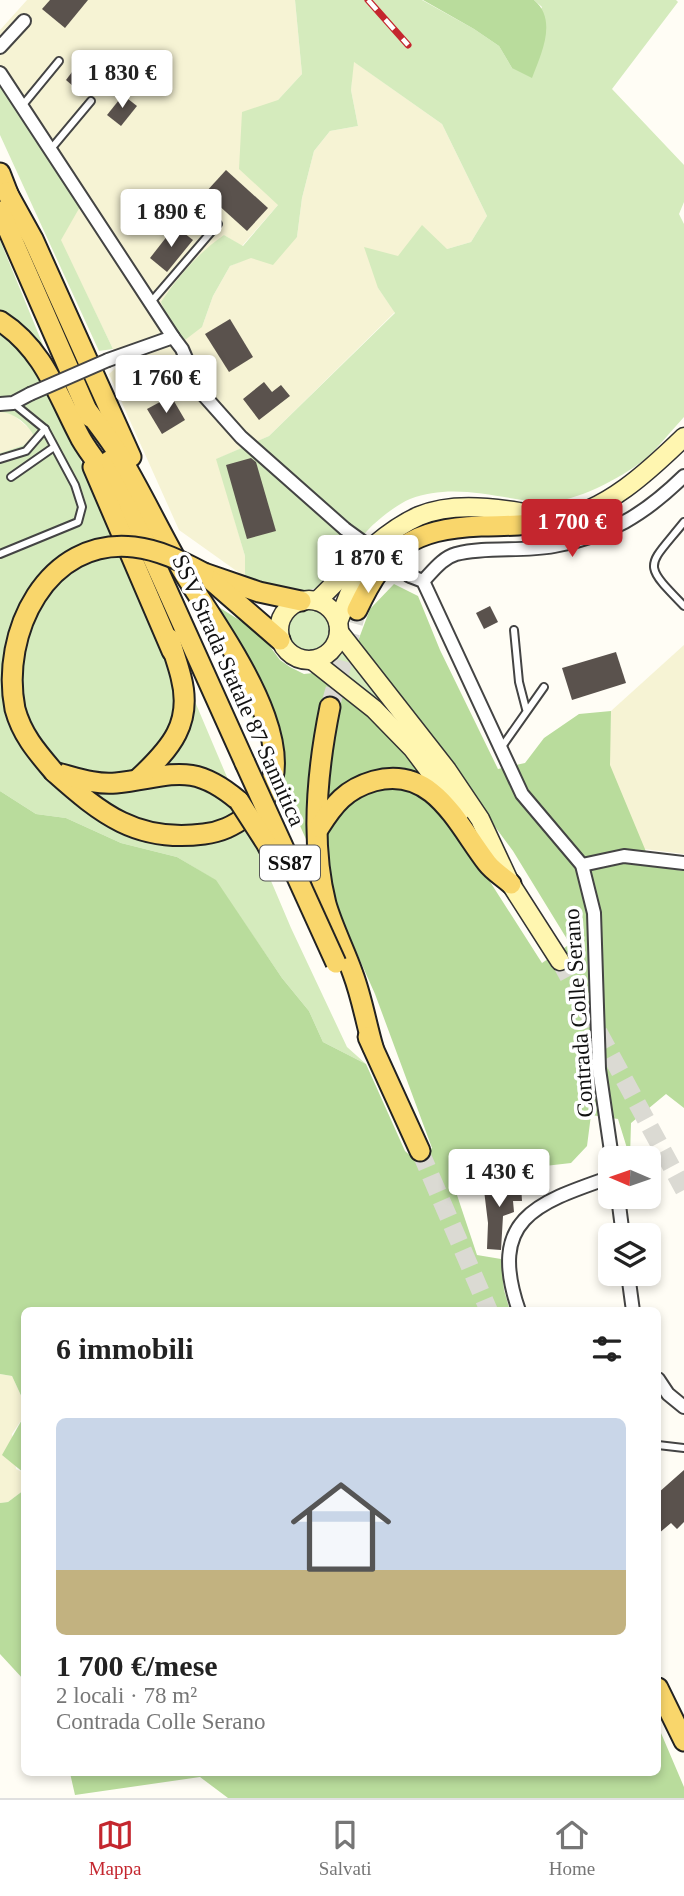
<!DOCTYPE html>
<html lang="it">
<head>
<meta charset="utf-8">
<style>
	body { margin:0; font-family:Georgia,serif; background:#f6f6f6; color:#222; height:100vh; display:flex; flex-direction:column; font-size:26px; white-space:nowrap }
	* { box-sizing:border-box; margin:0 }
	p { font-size:23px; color:#767676 }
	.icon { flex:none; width:38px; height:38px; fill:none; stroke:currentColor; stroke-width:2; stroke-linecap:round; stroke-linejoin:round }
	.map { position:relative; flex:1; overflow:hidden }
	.side { position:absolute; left:21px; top:1307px; width:640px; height:469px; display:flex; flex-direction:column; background:#fff; border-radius:10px; box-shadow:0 4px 10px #0003 }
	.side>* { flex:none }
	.needle { width:46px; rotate:272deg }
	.controls { position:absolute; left:598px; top:1146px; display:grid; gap:14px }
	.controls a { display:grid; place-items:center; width:63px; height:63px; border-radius:10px; background:#fff; box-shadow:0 4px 10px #0003; font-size:35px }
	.price { position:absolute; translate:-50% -60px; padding:0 16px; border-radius:7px; background:#fff; color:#222; font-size:23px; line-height:46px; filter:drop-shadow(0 2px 4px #0008) }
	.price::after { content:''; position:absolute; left:50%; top:42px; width:21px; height:16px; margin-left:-10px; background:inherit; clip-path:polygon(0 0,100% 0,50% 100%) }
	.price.on { background:#c4262e; color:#fff }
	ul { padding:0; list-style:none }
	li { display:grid; align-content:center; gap:14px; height:371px; padding:0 35px }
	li+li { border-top:2px solid #e0e0e0 }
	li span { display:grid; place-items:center; height:217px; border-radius:10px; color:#555 }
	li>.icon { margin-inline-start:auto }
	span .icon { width:126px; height:126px; fill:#fffc; stroke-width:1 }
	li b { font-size:30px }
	h2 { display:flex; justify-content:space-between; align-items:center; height:84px; padding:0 35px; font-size:30px }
	.tab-bar { display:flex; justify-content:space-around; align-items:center; height:98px; border-top:2px solid #e0e0e0; background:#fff; font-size:19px; color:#767676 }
	.tab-bar a { display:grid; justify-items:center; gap:4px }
	.tab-bar .on { color:#c4262e }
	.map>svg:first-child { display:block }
</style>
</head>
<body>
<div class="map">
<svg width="684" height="1798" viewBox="0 0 684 1798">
	<rect width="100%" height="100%" fill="#fffdf5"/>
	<g fill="#f6f3d4">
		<polygon points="27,0 295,0 302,74 278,100 278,205 242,246 224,235 202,327 213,296 230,266 297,237 302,198 314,151 330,131 358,126 351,90 353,61 442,124 487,216 471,242 447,249 378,288 395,312 269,436 217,459 245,556 245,577 179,530 109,374 119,365 113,349 60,240 0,81 0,30"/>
		<polygon points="0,412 10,412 32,431 34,436 24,445 0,453"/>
		<polygon points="684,645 684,854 644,849 609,765 611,711"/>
		<polygon points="0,1374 12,1376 24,1402 24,1416 12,1434 16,1469 24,1473 24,1490 8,1502 0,1503"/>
	</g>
	<g fill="#d5ebbd">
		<path d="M 295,0 L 422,0 L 474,29 L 499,46 L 512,68 L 542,7 L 534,0 L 676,0 L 678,2 L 612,89 L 684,165 L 684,202 L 679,214 L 684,224 L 684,417 C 671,431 658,448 644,460 C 618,480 569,506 536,502 C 494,497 452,483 410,499 C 396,505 377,520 367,531 C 350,549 337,581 313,589 C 292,596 265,582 245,577 L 245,556 L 216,459 L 269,436 L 395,313 L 378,288 L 364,247 L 398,256 L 422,225 L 447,249 L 471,242 L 487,216 L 442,124 L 354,62 L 351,90 L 358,126 L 330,131 L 314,151 L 302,198 L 297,237 L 273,265 L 251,258 L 230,266 L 213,296 L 202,327 L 185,340 L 172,328 L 161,302 C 179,276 198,253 224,235 L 243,246 L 278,205 L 239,169 L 242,112 L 278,100 L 302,74 Z"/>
		<polygon points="0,81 81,205 61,240 113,349 99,351 0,135"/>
		<path d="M 0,240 L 43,345 L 60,412 L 160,647 L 196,704 L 291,928 L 347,1047 L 366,1064 L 323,1042 L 309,1011 L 282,978 L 215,880 L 177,857 L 121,843 L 66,818 L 36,814 L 0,791 L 0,453 L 24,445 L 34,436 C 28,424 13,412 0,412 Z"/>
		<circle cx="309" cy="630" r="22"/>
		<polygon points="342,642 397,717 324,662"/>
	</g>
	<g fill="#b9dc9c">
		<path d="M 423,0 L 534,0 C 558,20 541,54 532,78 L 512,68 L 499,46 L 474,29 Z"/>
		<polygon points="394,584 418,596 440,650 498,769 525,763 544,738 579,714 611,711 610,765 652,866 684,871 684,1108 666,1094 631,1123 630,1158 618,1119 591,1115 587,1146 571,1163 451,1177 477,1255 501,1259 504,1290 510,1311 24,1311 24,1402 12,1376 0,1374 0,791 36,814 66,818 121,843 177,857 216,880 282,978 309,1011 323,1042 366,1064 405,1151 415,1160 432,1148 375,994 211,626 217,606 260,633 280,660 290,667 304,674 313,673 344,694 404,747 542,963 570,944 513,851 358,641 370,609"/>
		<polygon points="24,1416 24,1473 2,1455"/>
		<polygon points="24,1490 24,1680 0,1654 0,1503 8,1502"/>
		<polygon points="658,1726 684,1787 684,1798 228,1798 200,1777 75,1795 70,1773 658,1773"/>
	</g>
	<g fill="#5a524d">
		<polygon points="50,0 88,0 65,28 42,9"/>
		<polygon points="78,64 94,77 81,93 66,80"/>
		<polygon points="123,95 137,106 121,126 107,115"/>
		<polygon points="226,170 268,208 247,231 205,193"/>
		<polygon points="175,226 193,240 167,272 150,258"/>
		<polygon points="230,319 253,357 229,372 205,334"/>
		<polygon points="264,382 272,392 281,385 290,396 259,420 243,399"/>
		<polygon points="171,396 185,420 162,434 147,409"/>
		<polygon points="251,458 256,462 276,531 247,539 226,465"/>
		<polygon points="490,606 498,622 484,629 476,613"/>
		<polygon points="616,652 626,683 572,700 562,668"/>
		<polygon points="496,1179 498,1187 521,1185 522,1201 513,1201 514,1212 503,1216 501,1250 487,1249 488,1223 483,1182"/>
		<polygon points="684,1470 684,1522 677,1529 671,1523 658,1534 658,1493"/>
	</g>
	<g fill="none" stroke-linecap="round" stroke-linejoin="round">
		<g stroke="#dbdad3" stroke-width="18" stroke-dasharray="18 9" stroke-linecap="butt">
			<polyline points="560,961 684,1190"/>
			<polyline points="420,1151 489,1311"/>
		</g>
		<polyline stroke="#dbdad3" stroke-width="19" stroke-dasharray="19 10" stroke-linecap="butt" points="330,707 357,610"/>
		<g stroke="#444" stroke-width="10">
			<g id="service">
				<polyline points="22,106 59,61"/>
				<polyline points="50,150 91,101"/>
				<polyline points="151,302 218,224"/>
				<polyline points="0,459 26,451 45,429"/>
				<polyline points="11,477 54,447"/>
				<path d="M 684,522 C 647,568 641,562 684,606"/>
				<polyline points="0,554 78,522 82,507 75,485 45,429 13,403"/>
				<polyline points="514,630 519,682 526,709"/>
				<polyline points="501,748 544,687"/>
				<polyline points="658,1445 684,1448"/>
			</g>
		</g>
		<g stroke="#444" stroke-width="16">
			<g id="minor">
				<polyline points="0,47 24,21"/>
				<polyline points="0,73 173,337"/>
				<polyline points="108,360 173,337 182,349 200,391 241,437 345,529"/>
				<polyline points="0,404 13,403 30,394"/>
				<polyline points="410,576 423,581 522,794 582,865 594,913 599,1069 612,1158"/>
				<path d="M 423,581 C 433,571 442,558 456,554 C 487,546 522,552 554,546 C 609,536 644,515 684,476"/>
				<polyline points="582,865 624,856 684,863"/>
				<polyline points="618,1197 623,1236"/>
				<polyline points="628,1274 633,1311"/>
				<path d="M 519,1311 C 487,1219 536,1203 611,1177"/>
				<polyline points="658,1379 668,1394 684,1407"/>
			</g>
		</g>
		<g stroke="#333" stroke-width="21">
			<g id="secondary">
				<circle cx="309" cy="630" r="30"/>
				<path d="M 317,601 C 347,572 380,533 419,516 C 450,503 487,507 519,512 C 530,514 544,518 556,518 C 603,515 652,468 684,437"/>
				<polyline points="338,622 361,564"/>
				<polyline points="339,632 447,770 480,819 509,881"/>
				<polyline points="312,660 374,709 413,749 460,812"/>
				<polyline points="503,872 560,961"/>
			</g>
		</g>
		<g stroke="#222" stroke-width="23">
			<g id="primary">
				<polyline points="0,173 12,204"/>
				<polyline points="7,192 33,239 131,457"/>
				<polyline points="0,211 90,417"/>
				<path d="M 0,321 C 44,349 58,396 81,439 C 89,453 100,466 109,479"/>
				<polyline points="109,461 245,763"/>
				<polyline points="93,467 172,651"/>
				<polyline points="204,573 259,592 301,601"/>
				<polyline points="212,581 280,640"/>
				<path d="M 357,610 C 386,548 411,529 481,526 C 508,525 530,527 555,518"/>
				<path d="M 330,707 C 317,771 310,841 326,904 C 333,928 345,951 353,974 C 362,998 366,1023 373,1047"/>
				<path d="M 54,772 C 101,814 137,843 204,834 C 221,832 233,826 247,816 C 325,764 215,626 182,570 C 160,532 141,491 118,453 C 108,437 96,422 84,406"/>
				<path d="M 58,773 C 77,778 96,785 116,783 C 171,777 191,760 239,801"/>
				<path d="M 139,778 C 171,748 193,723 181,677 C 178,664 173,652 170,639"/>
				<path d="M 319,828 C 334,804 346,789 374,781 C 433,765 457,824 487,863 C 493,871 503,877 511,884"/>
				<polyline points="368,1037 420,1151"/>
				<polyline points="658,1688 684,1741"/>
			</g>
		</g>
		<use href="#service" stroke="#fff" stroke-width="6"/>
		<use href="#minor" stroke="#fff" stroke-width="12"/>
		<use href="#secondary" stroke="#fff6b0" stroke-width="18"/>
		<use href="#primary" stroke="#f9d66b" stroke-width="19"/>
		<g stroke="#c4262e" stroke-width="7">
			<polyline id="rail" points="368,0 408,45"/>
		</g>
		<use href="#rail" stroke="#fff" stroke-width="4.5" stroke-dasharray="13" stroke-linecap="butt"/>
		<g stroke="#444" stroke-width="16" stroke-linecap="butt">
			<g id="minor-bridge">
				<polyline points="30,394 108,360"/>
				<polyline points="345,529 410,576"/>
			</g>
		</g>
		<g stroke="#222" stroke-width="23" stroke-linecap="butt">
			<g id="primary-bridge">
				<polyline points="245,763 336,963"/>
				<path d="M 54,772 C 37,752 22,735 15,709 C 0,633 47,537 134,547 C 160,550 181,561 204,573"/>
				<polyline points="239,801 266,843 278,866"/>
			</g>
		</g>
		<use href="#minor-bridge" stroke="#fff" stroke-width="12"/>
		<use href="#primary-bridge" stroke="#f9d66b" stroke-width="19"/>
	</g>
	<g text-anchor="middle" stroke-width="7" stroke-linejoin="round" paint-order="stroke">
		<rect fill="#fff" stroke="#585858" stroke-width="2" x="260" y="845.5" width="60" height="35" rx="5"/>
		<g font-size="21" font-weight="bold" fill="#111">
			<text x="290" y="870">SS87</text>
		</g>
		<g font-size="23" fill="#111" stroke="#fff">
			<text transform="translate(239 690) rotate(66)" y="8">SSV Strada Statale 87 Sannitica</text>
			<text transform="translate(578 1013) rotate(-94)" y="8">Contrada Colle Serano</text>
		</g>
	</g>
</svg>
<div class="controls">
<a><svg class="needle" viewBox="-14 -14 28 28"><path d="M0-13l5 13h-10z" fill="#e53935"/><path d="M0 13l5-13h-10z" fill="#767676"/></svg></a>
<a><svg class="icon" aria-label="layers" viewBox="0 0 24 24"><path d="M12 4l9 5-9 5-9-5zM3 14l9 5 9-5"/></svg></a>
</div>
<b class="price" style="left:122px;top:110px">1 830 €</b>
<b class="price" style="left:171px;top:249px">1 890 €</b>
<b class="price" style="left:166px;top:415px">1 760 €</b>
<b class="price on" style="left:572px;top:559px">1 700 €</b>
<b class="price" style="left:368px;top:595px">1 870 €</b>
<b class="price" style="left:499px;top:1209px">1 430 €</b>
<section class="side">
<h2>6 immobili<svg class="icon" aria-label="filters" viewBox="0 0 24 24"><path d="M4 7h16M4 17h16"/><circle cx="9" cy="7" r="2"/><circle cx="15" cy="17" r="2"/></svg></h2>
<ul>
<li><span style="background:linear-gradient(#c9d6e8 70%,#c2b280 0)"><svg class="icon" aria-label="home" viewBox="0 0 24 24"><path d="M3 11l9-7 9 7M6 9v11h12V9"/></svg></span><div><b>1 700 €/mese</b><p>2 locali · 78 m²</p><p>Contrada Colle Serano</p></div></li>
</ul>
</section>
</div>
<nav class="tab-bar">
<a class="on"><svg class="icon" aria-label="map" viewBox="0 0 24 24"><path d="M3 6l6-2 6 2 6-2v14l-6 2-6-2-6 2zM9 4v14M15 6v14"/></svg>Mappa</a>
<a><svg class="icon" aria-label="saved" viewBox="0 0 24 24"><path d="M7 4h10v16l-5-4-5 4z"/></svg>Salvati</a>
<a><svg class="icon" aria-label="home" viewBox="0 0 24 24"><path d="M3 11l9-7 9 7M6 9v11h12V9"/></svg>Home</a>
</nav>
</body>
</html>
